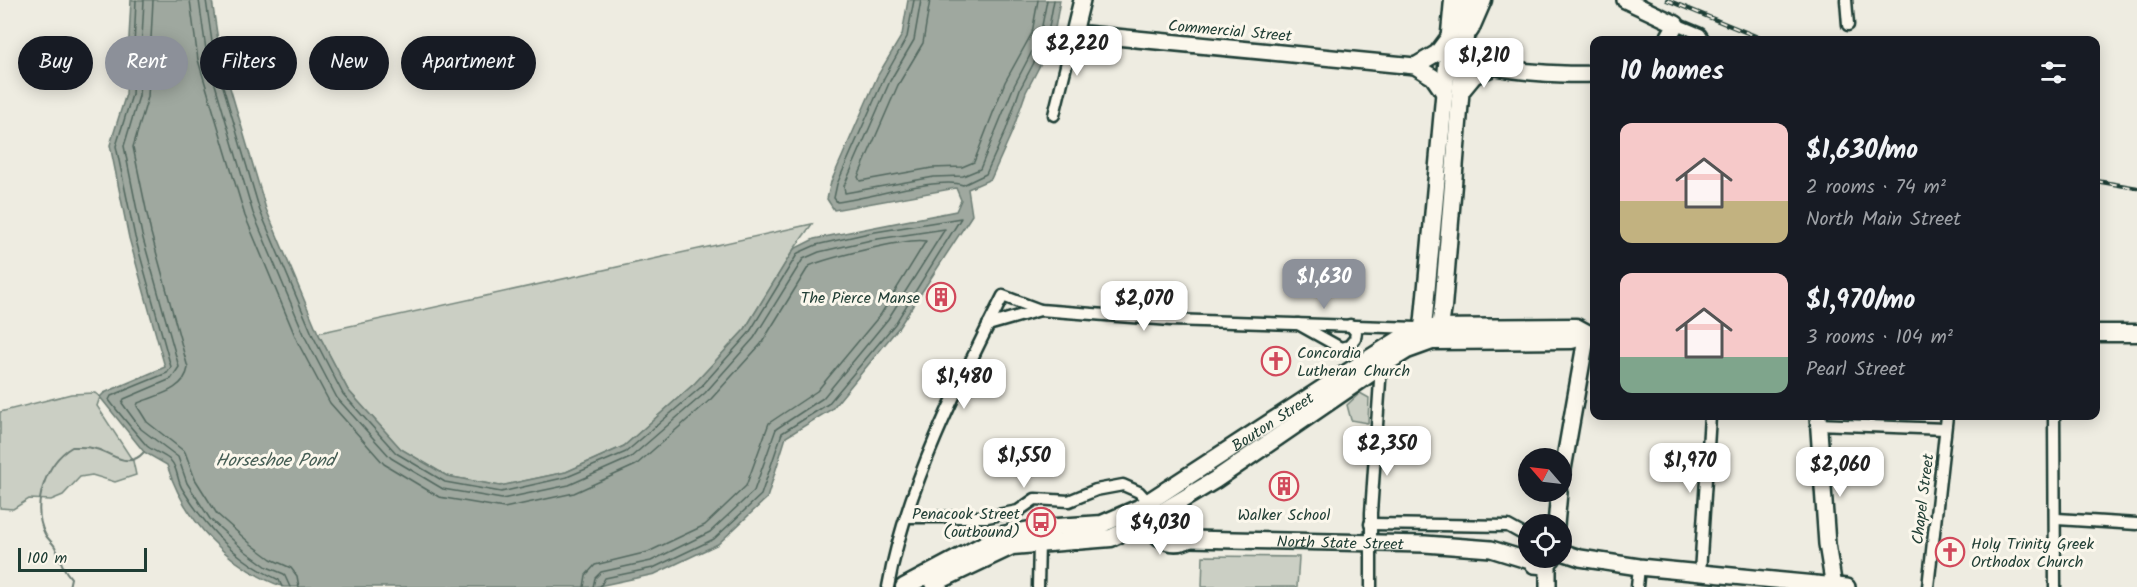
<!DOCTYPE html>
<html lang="en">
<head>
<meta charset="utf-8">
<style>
	body { margin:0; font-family:Kalam,sans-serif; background:#20242c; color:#f1f3f6; height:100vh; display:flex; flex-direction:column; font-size:22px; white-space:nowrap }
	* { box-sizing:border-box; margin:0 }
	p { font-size:20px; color:#9ea1a6 }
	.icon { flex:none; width:33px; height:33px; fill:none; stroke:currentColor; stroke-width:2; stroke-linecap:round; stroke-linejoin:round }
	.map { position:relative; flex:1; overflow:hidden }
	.sheet { position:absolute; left:1590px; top:36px; width:510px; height:384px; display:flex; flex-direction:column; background:#171b24; border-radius:12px; box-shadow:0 3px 15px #0003 }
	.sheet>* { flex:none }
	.top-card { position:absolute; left:18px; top:36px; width:570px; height:54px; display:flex; gap:12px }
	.needle { width:39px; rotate:298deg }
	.buttons { position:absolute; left:1518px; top:448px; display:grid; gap:12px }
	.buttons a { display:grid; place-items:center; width:54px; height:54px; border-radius:50%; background:#171b24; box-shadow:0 3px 15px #0003; font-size:30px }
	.scale { position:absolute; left:18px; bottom:15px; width:129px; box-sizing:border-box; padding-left:6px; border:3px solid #1f3d34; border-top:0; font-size:16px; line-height:21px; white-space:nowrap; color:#1f3d34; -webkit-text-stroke:4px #fbf7ec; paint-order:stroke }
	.price { position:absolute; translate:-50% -51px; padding:0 14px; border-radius:12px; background:#fff; color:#222; font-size:20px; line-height:39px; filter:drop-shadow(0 2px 3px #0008) }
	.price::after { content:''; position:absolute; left:50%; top:36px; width:18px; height:14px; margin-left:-9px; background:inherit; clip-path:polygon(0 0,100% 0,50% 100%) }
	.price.active { background:#8c9099; color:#fff }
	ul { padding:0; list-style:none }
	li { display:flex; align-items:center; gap:18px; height:150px; padding:0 30px }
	li span { display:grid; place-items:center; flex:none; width:168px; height:120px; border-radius:12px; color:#555 }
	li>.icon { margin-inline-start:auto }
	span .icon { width:72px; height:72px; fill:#fffc; stroke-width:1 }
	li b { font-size:26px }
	h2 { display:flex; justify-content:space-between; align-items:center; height:72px; padding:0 30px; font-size:26px }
	.pill { padding:0 21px; border-radius:27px; background:#171b24; box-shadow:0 3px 15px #0003; font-size:21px; line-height:54px }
	.pill.active { background:#8c9099; color:#fff }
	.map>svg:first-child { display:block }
</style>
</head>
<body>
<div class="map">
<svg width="2137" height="587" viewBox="0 0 2137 587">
	<rect width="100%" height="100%" fill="#eeece1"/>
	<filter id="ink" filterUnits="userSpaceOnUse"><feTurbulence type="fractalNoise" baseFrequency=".0167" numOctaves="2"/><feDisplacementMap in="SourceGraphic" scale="12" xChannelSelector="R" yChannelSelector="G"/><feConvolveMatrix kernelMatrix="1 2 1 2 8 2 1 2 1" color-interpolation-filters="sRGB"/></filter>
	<g filter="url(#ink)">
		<g fill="#cbcfc4" stroke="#75867c" stroke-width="1.5">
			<polygon points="812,224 794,249 745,329 695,383 624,446 566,472 500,486 447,476 401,449 348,390 318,333"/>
			<polygon points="95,393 100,397 97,406 133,461 136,475 115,482 92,475 80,477 63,495 51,500 29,499 13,509 0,508 0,412 71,394"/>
			<polygon points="1360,393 1369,398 1368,423 1351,420 1347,405"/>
			<polygon points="1203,556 1299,557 1297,587 1202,587"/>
		</g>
		<path fill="#9fa89f" stroke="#6c7d74" stroke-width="1.5" d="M 131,0 L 212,0 L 220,54 L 266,209 L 318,333 L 348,390 L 401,449 L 447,476 L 500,486 L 566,472 L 624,446 L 695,383 L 745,329 L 794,249 L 814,239 L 956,211 L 961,200 L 956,188 L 834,210 L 827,199 L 831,182 L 878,75 L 902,35 L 908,0 L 1060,0 L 1053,40 L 1026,92 L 1012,132 L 991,179 L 968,189 L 972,215 L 899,327 L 832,409 L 786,437 L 767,498 L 718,544 L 655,574 L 594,587 L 284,587 C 229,568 184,520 167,465 L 144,452 L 100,397 L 104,393 L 165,367 L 129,238 L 110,145 L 126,94 Z"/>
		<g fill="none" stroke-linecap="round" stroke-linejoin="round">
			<g stroke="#52685f" stroke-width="1.5">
				<path d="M 136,0 L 132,95 L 116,146 L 135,237 L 171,367 L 167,373 L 111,396 L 109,400 C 121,416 134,431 147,446 C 154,452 164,454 171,461 C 178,468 177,482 183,490 C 208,530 236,560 279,580 L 282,587"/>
				<polyline points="144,0 139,96 124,146 142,235 179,367 171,379 124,399 122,403 141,429 178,457 187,483 210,519 245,551 267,567 284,574 290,587"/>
				<path d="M 153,0 L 148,97 L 133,147 L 151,233 L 188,368 C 184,391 157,395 138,403 L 137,406 L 147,422 L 185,452 L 195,479 L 217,514 L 251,544 L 271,559 L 291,568 L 297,576 L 299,587"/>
				<path d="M 190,0 L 198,60 L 245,216 L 298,343 L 330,403 L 384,464 L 439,497 L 504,508 L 574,493 L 636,465 L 711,399 L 761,344 L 809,266 C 828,258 909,237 926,241 L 881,314 L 817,391 L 769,423 L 746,486 L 705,525 L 648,552 L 595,565 L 586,575 L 584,587"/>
				<polyline points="199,0 207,57 253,213 306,339 337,398 391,458 443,489 502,499 569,485 630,458 705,393 754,338 803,259 819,252 871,240 945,229 888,319 823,398 776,429 754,491 710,532 651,561 601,572 595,578 593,587"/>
				<polyline points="206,0 214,56 260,211 313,336 343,394 396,453 445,482 501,492 567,477 626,452 700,388 749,333 798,253 816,245 869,233 961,218 895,324 828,404 782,433 761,495 714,539 653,568 605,578 600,587"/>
				<path d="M 914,0 L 907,37 L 884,78 L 837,184 L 834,198 L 837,202 C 865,199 941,176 963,185 L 986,174 L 1006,130 L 1020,89 L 1047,38 L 1054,0"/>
				<polyline points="921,0 914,40 890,81 844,186 845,193 934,177 963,176 980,169 1014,86 1040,36 1047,0"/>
				<polyline points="930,0 923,43 898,85 858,177 860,181 932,168 962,167 974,162 1005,82 1032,33 1038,0"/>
			</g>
			<path stroke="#6c7d74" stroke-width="2" d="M 69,587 L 71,578 C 62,568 61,561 56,549 C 54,543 48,540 45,534 C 31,506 45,463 72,447 C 80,447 88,446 96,449 C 114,454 128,470 144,452"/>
			<g stroke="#1f3d34" stroke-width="15">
				<g id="street">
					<polyline points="1846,0 1848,25"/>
					<polyline points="1676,24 1700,34 1704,40"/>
					<polyline points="1054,115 1074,33"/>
					<polyline points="1298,324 1341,348 1349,346 1355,339 1356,332 1350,325"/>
					<polyline points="988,325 1040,310 1171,320 1417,328"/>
					<polyline points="2054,416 2055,587"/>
					<polyline points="1818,424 1945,429"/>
					<polyline points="908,517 987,517 1018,511 1035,499 1069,501 1096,490 1123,485 1139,492 1149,503"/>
					<polyline points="2057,519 2137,524"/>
					<polyline points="1370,524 1508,526 1528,537"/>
					<polyline points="1700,573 1710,416"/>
					<path d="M 888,587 C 905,490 959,383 1003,296 L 1040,310"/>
					<polyline points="1038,587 1039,542"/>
					<polyline points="1371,587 1371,513 1381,366"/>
					<polyline points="1637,587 1639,567"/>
					<polyline points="1928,587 1947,416"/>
				</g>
			</g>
			<g stroke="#1f3d34" stroke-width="20">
				<g id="secondary">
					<polyline points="1082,0 1074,33 1415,66 1433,77 1444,93"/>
					<polyline points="1625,0 1676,24 1667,40"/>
					<path d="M 1464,42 C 1469,48 1473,55 1479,60 C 1496,73 1572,75 1594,74"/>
					<polyline points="1415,66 1437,53 1449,37"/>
					<polyline points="1460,93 1474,76 1494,67"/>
					<polyline points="1818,416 1827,544 1834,587"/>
					<polyline points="1562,475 1587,333"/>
					<path id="s1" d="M 1151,506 L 1161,525 L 1190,539 L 1425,544 L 1491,549 L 1530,561"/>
					<path d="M 1141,512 C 1149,532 1166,551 1190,539"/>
					<polyline points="1556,525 1559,492"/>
					<polyline points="1528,547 1528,557 1534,565 1545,566 1553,558"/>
					<polyline points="1562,552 1580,558 1639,567 1847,587"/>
					<polyline points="1548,587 1548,564"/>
				</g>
			</g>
			<g stroke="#1f3d34" stroke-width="21">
				<g id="primary">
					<polyline points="1470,30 1483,0"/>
					<polyline points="2096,333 2137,333"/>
					<polyline points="1436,335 1440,327 1443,307 1468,0"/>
					<polyline points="1430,337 1423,328 1453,0"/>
					<polyline points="934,583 1012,546 1111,538 1145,522 1215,480 1381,366 1407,350 1432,341 1572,340 1594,333"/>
					<path id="s2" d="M 904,587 L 1002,535 L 1042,528 L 1102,524 L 1139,508 L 1331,383 L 1400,339 L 1423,328 L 1576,327 L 1587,333"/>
				</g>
			</g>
			<use href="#street" stroke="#fbf7ec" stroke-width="10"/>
			<use href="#secondary" stroke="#fbf7ec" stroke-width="15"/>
			<use href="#primary" stroke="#fbf7ec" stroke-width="16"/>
			<g stroke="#1f3d34" stroke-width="4.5">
				<g id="rail">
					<polyline points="1667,0 1765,40"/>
					<polyline points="2096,181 2137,188"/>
				</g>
			</g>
			<use href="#rail" stroke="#fbf7ec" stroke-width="2" stroke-dasharray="7" stroke-linecap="butt"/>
		</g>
	</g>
	<defs>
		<g id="building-ring" transform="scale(1.5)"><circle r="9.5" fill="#fbf7ec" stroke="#d1495b" stroke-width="1.5"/><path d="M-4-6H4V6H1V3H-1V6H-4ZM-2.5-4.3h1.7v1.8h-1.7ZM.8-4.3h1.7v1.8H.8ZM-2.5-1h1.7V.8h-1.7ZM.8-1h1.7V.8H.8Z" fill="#d1495b"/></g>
		<g id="church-ring" transform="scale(1.5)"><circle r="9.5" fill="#fbf7ec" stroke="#d1495b" stroke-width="1.5"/><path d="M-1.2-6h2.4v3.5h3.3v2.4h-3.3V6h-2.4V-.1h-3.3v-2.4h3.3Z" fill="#d1495b"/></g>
		<g id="bus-ring" transform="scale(1.5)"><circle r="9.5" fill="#fbf7ec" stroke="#d1495b" stroke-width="1.5"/><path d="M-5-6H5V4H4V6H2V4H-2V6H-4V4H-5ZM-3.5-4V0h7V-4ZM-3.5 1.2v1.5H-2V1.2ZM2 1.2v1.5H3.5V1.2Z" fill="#d1495b"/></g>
	</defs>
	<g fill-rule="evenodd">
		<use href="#building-ring" x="941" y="297"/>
		<use href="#church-ring" x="1276" y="361"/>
		<use href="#building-ring" x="1284" y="486"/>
		<use href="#bus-ring" x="1041" y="522"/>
		<use href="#church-ring" x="1950" y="552"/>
	</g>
	<g text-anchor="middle" stroke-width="6" stroke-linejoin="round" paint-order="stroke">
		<g font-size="16" fill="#1f3d34" stroke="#fbf7ec">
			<text transform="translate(1230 30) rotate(5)" y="6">Commercial Street</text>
			<text dy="6" stroke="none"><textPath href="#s2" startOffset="411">Bouton Street</textPath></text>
			<text transform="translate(1922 499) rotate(-83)" y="6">Chapel Street</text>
			<text dy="6" stroke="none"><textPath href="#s1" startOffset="204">North State Street</textPath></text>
		</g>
		<g font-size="16" fill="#1f3d34" stroke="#fbf7ec" text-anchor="end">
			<text x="920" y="303">The Pierce Manse</text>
			<text x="1297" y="358" text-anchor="start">Concordia<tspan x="1297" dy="18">Lutheran Church</tspan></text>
			<text x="1020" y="519">Penacook Street<tspan x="1020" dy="18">(outbound)</tspan></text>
			<text x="1284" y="520" text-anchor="middle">Walker School</text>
			<text x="1971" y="549" text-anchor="start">Holy Trinity Greek<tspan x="1971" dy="18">Orthodox Church</tspan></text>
		</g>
		<g font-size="18" font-style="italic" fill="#455d54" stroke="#fbf7ec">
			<text x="275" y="466">Horseshoe Pond</text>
		</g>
	</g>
</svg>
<div class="buttons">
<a><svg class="needle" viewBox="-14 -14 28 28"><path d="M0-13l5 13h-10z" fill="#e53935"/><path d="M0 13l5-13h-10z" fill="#9ea1a6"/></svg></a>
<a><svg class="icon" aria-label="locate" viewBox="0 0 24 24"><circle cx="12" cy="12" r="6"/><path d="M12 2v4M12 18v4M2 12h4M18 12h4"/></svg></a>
</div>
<div class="scale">100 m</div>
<b class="price" style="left:1077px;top:77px">$2,220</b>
<b class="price" style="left:1484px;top:89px">$1,210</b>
<b class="price active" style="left:1324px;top:310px">$1,630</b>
<b class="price" style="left:1144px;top:332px">$2,070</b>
<b class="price" style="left:964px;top:410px">$1,480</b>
<b class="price" style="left:1387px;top:477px">$2,350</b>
<b class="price" style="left:1024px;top:489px">$1,550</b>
<b class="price" style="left:1690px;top:494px">$1,970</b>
<b class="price" style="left:1840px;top:498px">$2,060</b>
<b class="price" style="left:1160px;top:556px">$4,030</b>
<div class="top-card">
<a class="pill">Buy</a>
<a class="pill active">Rent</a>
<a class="pill">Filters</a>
<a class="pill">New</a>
<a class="pill">Apartment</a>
</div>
<section class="sheet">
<h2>10 homes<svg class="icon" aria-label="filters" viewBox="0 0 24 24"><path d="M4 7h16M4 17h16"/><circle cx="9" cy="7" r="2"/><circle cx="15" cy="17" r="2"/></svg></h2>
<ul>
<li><span style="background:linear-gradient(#f6c9c9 65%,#c2b280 0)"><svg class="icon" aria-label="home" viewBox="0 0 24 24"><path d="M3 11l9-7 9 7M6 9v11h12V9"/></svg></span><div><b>$1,630/mo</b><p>2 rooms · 74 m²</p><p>North Main Street</p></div></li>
<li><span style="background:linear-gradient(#f6c9c9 70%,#7fa58c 0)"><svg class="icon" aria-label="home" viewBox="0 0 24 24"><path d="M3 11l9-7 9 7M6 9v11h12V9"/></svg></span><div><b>$1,970/mo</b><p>3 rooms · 104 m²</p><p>Pearl Street</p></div></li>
</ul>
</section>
</div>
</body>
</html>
